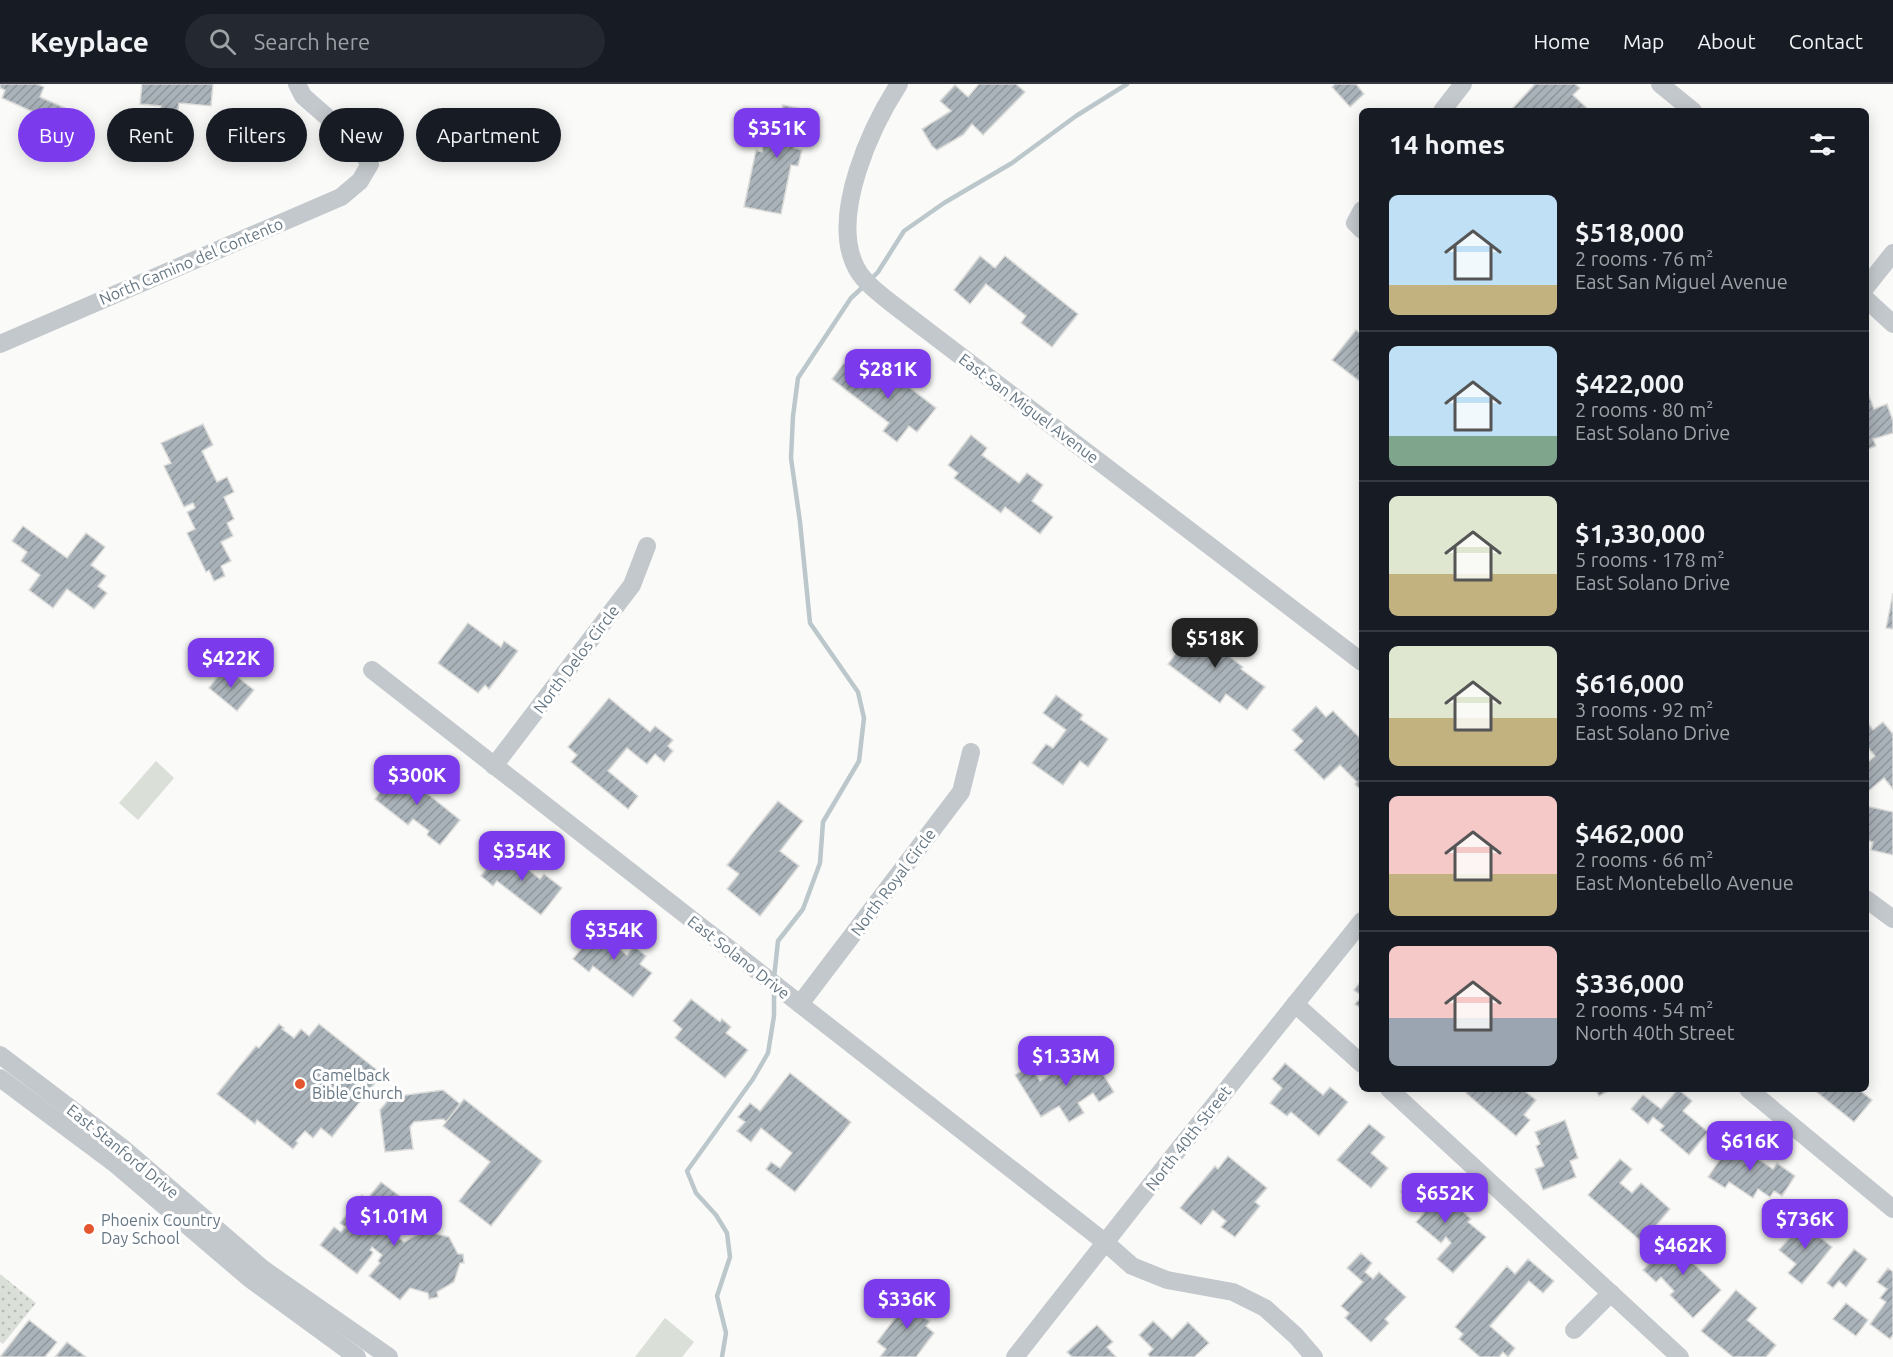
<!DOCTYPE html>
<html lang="en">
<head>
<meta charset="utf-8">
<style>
	body { margin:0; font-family:Ubuntu,sans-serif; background:#242831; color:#f1f3f6; height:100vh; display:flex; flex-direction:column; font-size:22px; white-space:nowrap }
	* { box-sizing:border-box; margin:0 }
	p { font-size:20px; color:#9ea1a6 }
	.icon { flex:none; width:33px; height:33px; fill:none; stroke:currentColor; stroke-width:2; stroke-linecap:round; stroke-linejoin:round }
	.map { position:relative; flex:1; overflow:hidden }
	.panel { position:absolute; left:1359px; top:24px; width:510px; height:984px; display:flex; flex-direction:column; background:#171b24; border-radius:9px; box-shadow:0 3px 15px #0003 }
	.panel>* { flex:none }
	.guide { position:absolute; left:18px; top:24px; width:570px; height:54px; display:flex; gap:12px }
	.price { position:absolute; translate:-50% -51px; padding:0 14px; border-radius:12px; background:#7c3aed; color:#fff; font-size:20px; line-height:39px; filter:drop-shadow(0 2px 3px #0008) }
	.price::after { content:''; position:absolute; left:50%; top:36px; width:18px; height:14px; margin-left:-9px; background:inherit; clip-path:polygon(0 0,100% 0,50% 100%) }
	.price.selected { background:#222; color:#fff }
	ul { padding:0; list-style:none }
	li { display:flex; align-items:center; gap:18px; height:150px; padding:0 30px }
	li+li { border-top:2px solid #363941 }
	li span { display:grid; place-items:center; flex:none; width:168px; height:120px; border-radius:9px; color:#555 }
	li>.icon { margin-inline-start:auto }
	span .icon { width:72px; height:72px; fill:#fffc; stroke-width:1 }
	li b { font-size:26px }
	h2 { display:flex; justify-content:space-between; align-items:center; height:72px; padding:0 30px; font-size:26px }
	.tag { padding:0 21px; border-radius:27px; background:#171b24; box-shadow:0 3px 15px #0003; font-size:21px; line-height:54px }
	.tag.selected { background:#7c3aed; color:#fff }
	header { display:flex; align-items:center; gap:36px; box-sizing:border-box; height:84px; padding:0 30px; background:#171b24; border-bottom:2px solid #363941 }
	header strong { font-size:28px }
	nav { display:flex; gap:33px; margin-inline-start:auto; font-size:21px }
	.search { width:420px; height:54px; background:#242831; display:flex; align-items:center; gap:15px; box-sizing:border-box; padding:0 21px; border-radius:33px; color:#9ea1a6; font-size:22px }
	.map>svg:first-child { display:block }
</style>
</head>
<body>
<header>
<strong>Keyplace</strong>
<div class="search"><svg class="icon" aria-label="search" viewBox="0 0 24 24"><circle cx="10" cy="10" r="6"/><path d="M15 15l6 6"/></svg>Search here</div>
<nav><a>Home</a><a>Map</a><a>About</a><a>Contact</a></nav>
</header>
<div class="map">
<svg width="1893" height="1273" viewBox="0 0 1893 1273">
	<defs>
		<pattern id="grass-dots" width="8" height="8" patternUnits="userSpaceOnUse" patternTransform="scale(1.5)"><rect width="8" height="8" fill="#dadfd7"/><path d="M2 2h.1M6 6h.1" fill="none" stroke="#b4b9b4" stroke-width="1.8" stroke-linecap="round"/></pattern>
		<pattern id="building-hatch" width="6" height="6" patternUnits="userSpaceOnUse" patternTransform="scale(1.5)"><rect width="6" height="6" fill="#aab3b9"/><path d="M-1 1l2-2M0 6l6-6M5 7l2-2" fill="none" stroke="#8e969c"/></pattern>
	</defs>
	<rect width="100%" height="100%" fill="#fafaf8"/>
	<polygon fill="url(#grass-dots)" points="0,1190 36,1219 3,1260 0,1258"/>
	<g fill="#dadfd7">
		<polygon points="156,677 174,694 138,736 119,719"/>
		<polygon points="665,1234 694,1258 682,1273 635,1273"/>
	</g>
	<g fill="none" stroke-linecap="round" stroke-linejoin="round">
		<g stroke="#bbc7cb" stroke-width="4.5">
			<polyline points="870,196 878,188 904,147 944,119 1012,79 1076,32 1127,0"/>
			<polyline points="774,894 778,857 803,825 820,779 823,738 859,677 864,634 858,608 810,539 800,438 791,374 793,332 798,294 851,214 864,202"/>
			<polyline points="722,1273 726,1249 717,1212 730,1173 727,1149 716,1131 696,1109 687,1087 753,995 768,969 774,932 774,905"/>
		</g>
	</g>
	<g fill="url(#building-hatch)" stroke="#dcdcda" stroke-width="1.5">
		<polygon points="0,0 37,0 44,3 40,13 65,24 58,39 2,14 5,6 0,4"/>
		<polygon points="142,0 213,0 211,22 179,19 177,33 160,32 161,22 140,20"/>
		<polygon points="979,0 1016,0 1025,8 983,51 972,40 963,51 937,66 932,62 922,45 951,27 940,17 955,1 968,13"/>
		<polygon points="1335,0 1356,0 1364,10 1350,23 1332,3"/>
		<polygon points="1535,0 1575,0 1580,4 1573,11 1590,27 1510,27"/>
		<polygon points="783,21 817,28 813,47 798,44 794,64 802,66 798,82 791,81 781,130 744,123 756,66 762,68 769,32 780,34"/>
		<polygon points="980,172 995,184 1005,172 1078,230 1052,263 1021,239 1026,232 986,200 970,220 954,206"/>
		<polygon points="1356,246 1362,251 1362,299 1332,276"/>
		<polygon points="844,279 867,296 871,292 880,299 888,287 936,324 917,348 909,342 897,358 883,347 889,339 832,295"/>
		<polygon points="1866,304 1874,325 1887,320 1893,337 1893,349 1873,355 1876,362 1866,366"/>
		<polygon points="203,340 213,361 202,367 217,398 227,393 234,408 224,413 234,435 227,439 233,452 221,458 231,477 221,482 225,492 214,497 209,486 206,488 187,449 195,445 187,428 195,424 193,419 184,423 164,382 171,379 161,359"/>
		<polygon points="971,351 987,364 982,371 1019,399 1027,389 1043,401 1032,417 1053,433 1040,450 1005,423 1001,429 954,394 958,389 948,381"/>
		<polygon points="23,442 67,474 86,449 105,463 91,481 106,492 98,502 107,509 94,525 67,505 53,524 29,506 40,491 21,477 27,468 12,457"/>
		<polygon points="1893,509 1893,545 1886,544"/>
		<polygon points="468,539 501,563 504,557 518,567 489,605 485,601 478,609 438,579"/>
		<polygon points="1216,543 1232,554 1222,567 1243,583 1241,585 1265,603 1247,626 1226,610 1220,619 1168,580 1194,546 1206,556"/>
		<polygon points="225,583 254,606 237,627 209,604"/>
		<polygon points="1056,611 1083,631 1080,635 1108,655 1088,683 1080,677 1063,701 1032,679 1046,660 1053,664 1066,646 1043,629"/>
		<polygon points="609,614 650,648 655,642 673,656 668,662 673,667 664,678 655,670 647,680 627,664 608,687 638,712 628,725 571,678 577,671 568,663"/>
		<polygon points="1316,622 1326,633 1333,627 1362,656 1362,707 1355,700 1357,698 1340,681 1324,696 1294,666 1303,657 1292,646"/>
		<polygon points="1883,638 1893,650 1893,705 1884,694 1866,709 1866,680 1875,672 1869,665 1866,667 1866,640 1868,639 1873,646"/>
		<polygon points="396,687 411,699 417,692 429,701 424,707 460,736 440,761 427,751 429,747 413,735 408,741 375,715"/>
		<polygon points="778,717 803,737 780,767 799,782 760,832 727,805 739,790 727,781"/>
		<polygon points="1866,722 1893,728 1893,771 1871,766 1873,758 1866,756"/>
		<polygon points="502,765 540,795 544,790 562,804 541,831 497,797 493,802 481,792"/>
		<polygon points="603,838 618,850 612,859 627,871 634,862 646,872 640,880 652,889 633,913 593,882 589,888 573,875"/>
		<polygon points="1361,897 1362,898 1362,925 1355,920 1362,912 1354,906"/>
		<polygon points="691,915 720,938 722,935 731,943 726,949 748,966 725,994 675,954 682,945 673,937"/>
		<polygon points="279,940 284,944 282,945 294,954 301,945 309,952 319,940 382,990 332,1053 321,1044 313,1054 305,1047 296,1057 298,1059 293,1065 257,1036 255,1040 217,1010 256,962 259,964"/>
		<polygon points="1089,967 1114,1008 1099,1018 1093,1009 1078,1019 1084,1029 1069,1038 1059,1022 1041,1033 1015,991 1030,982 1040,997"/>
		<polygon points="1285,979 1323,1011 1330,1003 1348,1018 1319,1052 1291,1028 1287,1032 1270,1019 1282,1004 1272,995"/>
		<polygon points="790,989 851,1038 795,1108 766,1085 771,1078 780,1084 792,1069 761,1044 751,1058 737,1047 745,1038 738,1033 750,1019 760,1027"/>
		<polygon points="1470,1005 1522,1005 1536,1016 1524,1031 1530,1036 1516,1052 1466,1009"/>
		<polygon points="1595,1005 1612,1005 1599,1012"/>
		<polygon points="1678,1005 1692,1017 1683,1027 1708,1048 1689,1071 1660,1046 1664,1042 1653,1033 1648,1040 1631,1025 1643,1011 1661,1025"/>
		<polygon points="1813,1005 1858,1005 1872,1016 1854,1038"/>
		<polygon points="443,1006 460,1020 447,1038 443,1035 414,1038 410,1043 413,1065 385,1068 380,1026 391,1013"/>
		<polygon points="464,1015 542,1077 491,1142 459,1117 490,1078 443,1042"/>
		<polygon points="1565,1036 1578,1074 1570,1077 1576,1093 1543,1106 1535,1085 1544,1082 1536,1062 1540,1060 1535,1048"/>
		<polygon points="1369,1040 1385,1053 1371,1069 1388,1084 1371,1104 1337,1076"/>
		<polygon points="1735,1053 1755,1067 1752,1071 1773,1085 1777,1079 1795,1092 1782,1112 1774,1107 1770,1113 1758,1105 1753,1114 1729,1098 1725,1104 1708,1093"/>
		<polygon points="1228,1072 1267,1104 1255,1118 1260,1122 1235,1153 1221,1143 1226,1137 1213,1126 1201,1141 1180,1124 1215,1082 1218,1085"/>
		<polygon points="1620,1075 1632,1085 1620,1099 1632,1109 1641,1099 1670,1125 1642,1158 1588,1111"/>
		<polygon points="1414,1093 1438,1115 1443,1109 1471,1135 1468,1138 1486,1153 1453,1189 1437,1175 1451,1159 1446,1153 1441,1159 1416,1138 1424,1129 1401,1108"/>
		<polygon points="381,1098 409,1119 395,1137 404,1144 398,1153 404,1158 421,1149 419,1144 429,1143 429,1148 449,1153 458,1170 463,1170 464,1179 460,1179 454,1198 437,1208 438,1213 429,1215 428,1209 410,1204 400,1216 369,1192 380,1179 378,1177 382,1171 372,1163 370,1166 373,1168 371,1172 357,1190 320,1161 334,1143 341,1148 345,1143 340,1139 362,1111 367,1115"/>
		<polygon points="1806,1135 1824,1150 1821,1154 1832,1163 1802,1200 1788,1189 1796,1180 1779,1166"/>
		<polygon points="1680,1149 1701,1169 1692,1178 1721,1206 1693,1234 1670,1211 1674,1207 1661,1193 1656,1198 1643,1186"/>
		<polygon points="1854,1165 1867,1175 1846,1203 1839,1197 1833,1204 1827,1199"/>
		<polygon points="1361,1169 1372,1179 1365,1188 1373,1195 1379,1188 1406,1213 1385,1235 1389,1239 1371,1258 1345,1234 1349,1229 1341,1222 1363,1198 1347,1184"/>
		<polygon points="1528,1175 1554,1197 1543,1209 1529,1197 1490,1242 1515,1264 1508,1273 1503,1268 1499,1273 1480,1273 1459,1255 1463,1250 1455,1243 1507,1182 1515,1190"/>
		<polygon points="1888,1184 1893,1188 1893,1251 1890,1255 1870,1240 1886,1218 1880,1214 1887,1205 1877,1198"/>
		<polygon points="1736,1206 1757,1224 1747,1236 1776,1261 1766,1273 1733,1273 1701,1247"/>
		<polygon points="906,1208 929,1226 923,1233 930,1237 926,1242 934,1249 916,1273 880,1273 886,1265 877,1258 902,1225 896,1220"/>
		<polygon points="1846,1219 1868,1236 1856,1252 1833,1235"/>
		<polygon points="29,1236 57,1258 45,1273 0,1273"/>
		<polygon points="1153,1237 1172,1255 1188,1238 1209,1259 1194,1273 1150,1273 1148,1270 1153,1265 1139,1251"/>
		<polygon points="1097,1241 1113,1258 1107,1263 1116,1273 1072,1273 1067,1268"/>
		<polygon points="67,1258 86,1273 55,1273"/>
	</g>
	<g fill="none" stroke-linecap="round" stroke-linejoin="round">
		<g stroke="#c3c8cc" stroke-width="18">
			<path d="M 899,0 C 871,43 832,128 854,179 C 861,197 880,210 895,222 L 1362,578"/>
			<polyline points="1660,0 1693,27"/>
			<polyline points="1442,27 1463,0"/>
			<polyline points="1362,126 1355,139 1362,146"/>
			<polyline points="1866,203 1893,169"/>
			<polyline points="1866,215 1893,240"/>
			<polyline points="0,260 341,113 360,97 370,80 351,54 303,12 297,0"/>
			<polyline points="372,586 1106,1159 1132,1182 1167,1196 1233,1208 1265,1224 1296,1252 1314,1273"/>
			<polyline points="494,682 632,501 647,462"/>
			<polyline points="1866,815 1893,835"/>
			<polyline points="800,920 961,708 971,668"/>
			<polyline points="1295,920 1362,980"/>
			<polyline points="0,971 124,1065 263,1185 389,1273"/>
			<polyline points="0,994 114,1079 250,1195 357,1273"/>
			<polyline points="1389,1005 1680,1273"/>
			<polyline points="1748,1005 1893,1125"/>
			<polyline points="1574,1246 1611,1209"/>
			<polyline points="1015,1273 1178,1066 1362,837"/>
		</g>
	</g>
	<g fill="#e4572e" stroke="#fff" stroke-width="2">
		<circle cx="300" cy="1000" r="6"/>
		<circle cx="89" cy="1145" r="6"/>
	</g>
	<g text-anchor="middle" stroke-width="6" stroke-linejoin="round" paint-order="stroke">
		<g font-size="16" fill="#657683" stroke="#fff">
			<text transform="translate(191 177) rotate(-23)" y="6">North Camino del Contento</text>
			<text transform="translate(1029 324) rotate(37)" y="6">East San Miguel Avenue</text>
			<text transform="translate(576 575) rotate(-53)" y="6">North Delos Circle</text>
			<text transform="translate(893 798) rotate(-53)" y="6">North Royal Circle</text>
			<text transform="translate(739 873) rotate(38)" y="6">East Solano Drive</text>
			<text transform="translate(1188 1054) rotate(-52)" y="6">North 40th Street</text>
			<text transform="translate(123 1067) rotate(39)" y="6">East Stanford Drive</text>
		</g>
		<g font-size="16" fill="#657683" stroke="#fff" text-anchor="start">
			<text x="312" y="997">Camelback<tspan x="312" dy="18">Bible Church</tspan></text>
			<text x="101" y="1142">Phoenix Country<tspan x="101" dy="18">Day School</tspan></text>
		</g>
	</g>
</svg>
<b class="price" style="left:777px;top:75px">$351K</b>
<b class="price" style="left:888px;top:316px">$281K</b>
<b class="price selected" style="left:1215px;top:585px">$518K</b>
<b class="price" style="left:231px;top:605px">$422K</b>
<b class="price" style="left:417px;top:722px">$300K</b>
<b class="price" style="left:522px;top:798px">$354K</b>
<b class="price" style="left:614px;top:877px">$354K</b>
<b class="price" style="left:1066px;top:1003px">$1.33M</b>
<b class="price" style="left:1750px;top:1088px">$616K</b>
<b class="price" style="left:1445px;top:1140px">$652K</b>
<b class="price" style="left:394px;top:1163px">$1.01M</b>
<b class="price" style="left:1805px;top:1166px">$736K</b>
<b class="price" style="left:1683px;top:1192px">$462K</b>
<b class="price" style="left:907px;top:1246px">$336K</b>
<div class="guide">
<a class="tag selected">Buy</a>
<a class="tag">Rent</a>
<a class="tag">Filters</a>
<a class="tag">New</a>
<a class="tag">Apartment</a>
</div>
<section class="panel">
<h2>14 homes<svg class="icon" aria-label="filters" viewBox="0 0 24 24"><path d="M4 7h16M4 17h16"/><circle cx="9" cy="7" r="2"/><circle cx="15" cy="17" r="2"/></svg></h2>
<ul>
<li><span style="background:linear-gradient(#bfe0f5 75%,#c2b280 0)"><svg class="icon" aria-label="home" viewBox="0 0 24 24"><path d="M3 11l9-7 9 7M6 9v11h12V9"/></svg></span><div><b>$518,000</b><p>2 rooms · 76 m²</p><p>East San Miguel Avenue</p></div></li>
<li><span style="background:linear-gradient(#bfe0f5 75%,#7fa58c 0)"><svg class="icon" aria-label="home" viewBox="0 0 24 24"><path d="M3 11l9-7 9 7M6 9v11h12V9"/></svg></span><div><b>$422,000</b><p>2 rooms · 80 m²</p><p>East Solano Drive</p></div></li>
<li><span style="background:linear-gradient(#dfe7d0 65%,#c2b280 0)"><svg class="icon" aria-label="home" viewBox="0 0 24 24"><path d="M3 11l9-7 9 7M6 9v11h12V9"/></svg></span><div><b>$1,330,000</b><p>5 rooms · 178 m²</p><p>East Solano Drive</p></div></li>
<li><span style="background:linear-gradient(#dfe7d0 60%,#c2b280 0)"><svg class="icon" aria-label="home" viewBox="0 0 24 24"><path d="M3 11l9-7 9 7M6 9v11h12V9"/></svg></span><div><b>$616,000</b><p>3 rooms · 92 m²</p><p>East Solano Drive</p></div></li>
<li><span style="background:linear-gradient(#f6c9c9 65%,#c2b280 0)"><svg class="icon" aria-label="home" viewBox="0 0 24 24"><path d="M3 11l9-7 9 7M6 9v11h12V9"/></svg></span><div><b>$462,000</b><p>2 rooms · 66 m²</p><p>East Montebello Avenue</p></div></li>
<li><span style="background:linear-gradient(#f6c9c9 60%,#9aa5b1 0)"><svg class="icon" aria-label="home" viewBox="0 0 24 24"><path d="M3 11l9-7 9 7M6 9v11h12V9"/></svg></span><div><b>$336,000</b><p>2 rooms · 54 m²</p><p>North 40th Street</p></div></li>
</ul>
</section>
</div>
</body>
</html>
